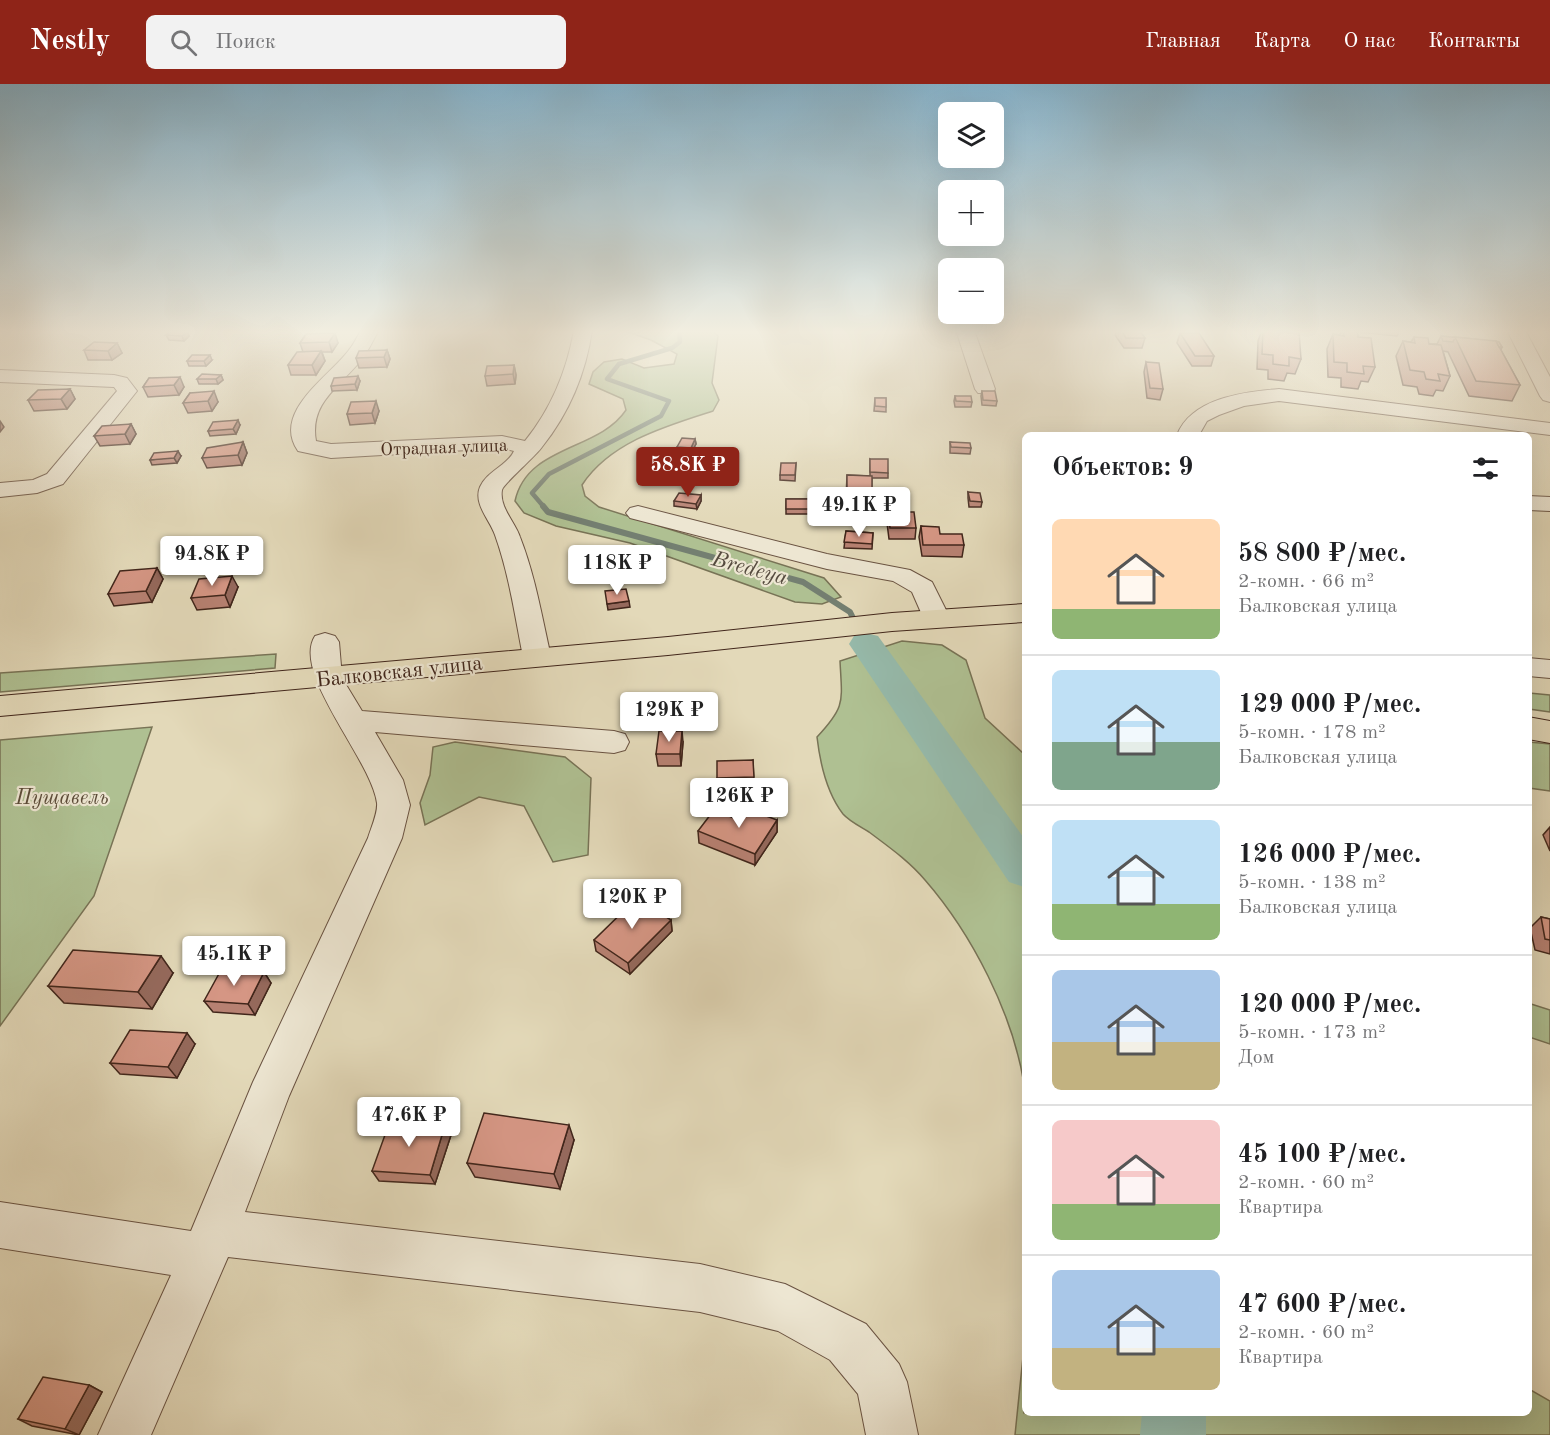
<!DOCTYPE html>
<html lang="ru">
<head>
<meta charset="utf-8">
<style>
	body { margin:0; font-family:"Old Standard TT",serif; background:#f2f2f2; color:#202124; height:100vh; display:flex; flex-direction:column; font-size:22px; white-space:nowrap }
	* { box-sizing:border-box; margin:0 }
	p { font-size:20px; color:#757577 }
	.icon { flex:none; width:33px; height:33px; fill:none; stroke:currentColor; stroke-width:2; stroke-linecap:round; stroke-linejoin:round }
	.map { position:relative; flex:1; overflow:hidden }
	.details { position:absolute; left:1022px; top:348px; width:510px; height:984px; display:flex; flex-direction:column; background:#fff; border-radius:9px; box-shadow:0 6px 24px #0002 }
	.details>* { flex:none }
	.tools { position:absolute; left:938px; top:18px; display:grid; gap:12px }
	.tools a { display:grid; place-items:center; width:66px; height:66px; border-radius:9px; background:#fff; box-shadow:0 6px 24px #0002; font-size:30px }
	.price { position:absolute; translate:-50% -51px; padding:0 14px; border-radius:6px; background:#fff; color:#222; font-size:20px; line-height:39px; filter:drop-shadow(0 2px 3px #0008) }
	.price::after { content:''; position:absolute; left:50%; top:36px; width:18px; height:14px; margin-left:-9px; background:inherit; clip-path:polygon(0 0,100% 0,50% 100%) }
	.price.on { background:#8f2418; color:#fff }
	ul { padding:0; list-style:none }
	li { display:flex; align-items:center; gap:18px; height:150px; padding:0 30px }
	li+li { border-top:2px solid #e0e0e0 }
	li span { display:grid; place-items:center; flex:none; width:168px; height:120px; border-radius:9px; color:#555 }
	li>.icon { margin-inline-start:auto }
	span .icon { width:72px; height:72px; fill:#fffc; stroke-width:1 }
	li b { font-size:26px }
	h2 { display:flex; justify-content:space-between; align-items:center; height:72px; padding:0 30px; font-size:26px }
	header { display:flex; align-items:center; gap:36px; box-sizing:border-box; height:84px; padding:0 30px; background:#8f2418; color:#fff }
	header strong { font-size:28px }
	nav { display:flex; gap:33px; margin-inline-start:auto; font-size:21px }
	.search { width:420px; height:54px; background:#f2f2f2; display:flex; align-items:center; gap:15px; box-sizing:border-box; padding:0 21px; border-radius:9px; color:#757577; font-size:22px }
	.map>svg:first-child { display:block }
</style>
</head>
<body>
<header>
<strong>Nestly</strong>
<div class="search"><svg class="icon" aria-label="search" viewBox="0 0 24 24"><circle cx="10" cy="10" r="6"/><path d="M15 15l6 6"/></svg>Поиск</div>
<nav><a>Главная</a><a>Карта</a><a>О нас</a><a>Контакты</a></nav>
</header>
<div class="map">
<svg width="1550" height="1351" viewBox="0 0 1550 1351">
	<rect width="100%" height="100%" fill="#e3d9b9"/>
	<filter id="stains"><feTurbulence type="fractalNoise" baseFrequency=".00333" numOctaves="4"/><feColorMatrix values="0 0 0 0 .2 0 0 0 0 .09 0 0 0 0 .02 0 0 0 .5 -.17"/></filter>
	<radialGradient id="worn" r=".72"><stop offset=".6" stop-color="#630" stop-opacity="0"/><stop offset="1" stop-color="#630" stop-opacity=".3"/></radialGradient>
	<g fill="#afc092" stroke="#787356" stroke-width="1.5">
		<path d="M 622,246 L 712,246 L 718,252 L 712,299 L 719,316 L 713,327 C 666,342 610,358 582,401 L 585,412 L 599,423 L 824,494 L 841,513 L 822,520 L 795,518 L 630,459 L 556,442 L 524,429 L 515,417 C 527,361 599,367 626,326 L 623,315 L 589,300 L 593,288 L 604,278 L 622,275 L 644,284 L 674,280 L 677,270 L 651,256 Z"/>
		<path d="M 902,557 L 942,561 L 966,576 L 985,634 L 1024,670 L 1024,1000 C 1013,930 972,850 925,796 C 909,777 889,763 869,748 C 861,743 849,737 843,730 C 826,708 820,679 817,653 C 846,622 842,618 840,577 Z"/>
		<polygon points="276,570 275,584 0,608 0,589"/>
		<polygon points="1529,609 1550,611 1550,628 1529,625"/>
		<polygon points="152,643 94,812 0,942 0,656"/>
		<polygon points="455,658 565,673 591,694 588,771 553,778 524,722 479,713 425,741 420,719 430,691 433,663"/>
		<polygon points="1529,658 1550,660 1550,707 1529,704"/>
		<polygon points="1528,919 1550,926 1550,960 1529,953"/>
		<polygon points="1024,1263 1024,1329 1528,1329 1529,1305 1550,1317 1550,1351 1015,1351"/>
	</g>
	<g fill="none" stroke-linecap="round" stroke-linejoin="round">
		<polyline stroke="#747f71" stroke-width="4.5" points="544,423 532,409 549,390 661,332 669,317 607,295 619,280 672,264 680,258 679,246"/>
		<polyline stroke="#747f71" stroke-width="6" points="543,422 548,428 803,498 850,528 866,560"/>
		<g fill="#96baab" fill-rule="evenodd">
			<polygon points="866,549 878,552 1024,754 1024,803 1009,798 849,560 854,552"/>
			<polygon points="1142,1329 1206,1329 1206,1351 1140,1351"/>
		</g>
		<g stroke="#6a5342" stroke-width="2">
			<g id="minor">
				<path d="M 361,246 L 379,246 C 373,256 369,266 362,275 C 341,302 309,318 316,357 L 331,360 L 502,352 L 525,357 C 551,325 567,286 574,246 L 592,246 C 586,289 569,329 542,363 C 535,373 504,399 502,406 C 499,423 515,438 520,453 C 535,491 542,533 551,573 L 547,579 L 537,582 L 527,579 L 523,573 C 515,532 509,490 495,451 C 490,436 473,420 480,403 C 487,387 508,381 514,367 L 502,364 L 331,374 L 298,367 C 271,328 330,292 349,266 C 354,260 357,253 361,246 Z"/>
				<polygon points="956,246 974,246 995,305 992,309 978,309 975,305"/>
				<polygon points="1507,246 1525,246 1550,293 1550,318 1543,316 1540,312"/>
				<polygon points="0,286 114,291 127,294 137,307 63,400 37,409 0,413 0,399 33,396 47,390 117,307 114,303 0,298"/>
				<path d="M 1279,305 L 1550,339 L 1550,351 L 1279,317 L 1244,322 L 1219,331 L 1207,337 L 1199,351 L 1177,351 C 1192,314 1243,308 1279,305 Z"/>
				<polygon points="1528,412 1550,413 1550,427 1528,426"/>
				<polygon points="638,422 827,470 910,486 932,498 950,534 946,540 936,542 926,540 912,508 893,497 827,485 630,434 626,429 630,424"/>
				<path d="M 325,549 L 335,552 L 339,558 L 342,594 L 362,627 L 614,647 L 625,650 L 629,658 L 625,666 L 614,669 L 375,648 L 403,696 L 410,721 L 402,754 L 289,1012 L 245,1128 L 700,1180 L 785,1200 L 866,1240 L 899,1280 L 907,1298 L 918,1351 L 866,1351 L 858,1310 L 830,1276 L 778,1247 L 700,1228 L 228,1173 L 151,1351 L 98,1351 L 171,1191 L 0,1164 L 0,1118 L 191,1147 L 253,998 L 368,754 C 371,744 378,729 377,719 C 371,675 291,589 315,552 Z"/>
				<polygon points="1528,574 1550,576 1550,594 1528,592"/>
			</g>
		</g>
		<g stroke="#41261b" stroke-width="2">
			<g id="major">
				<polygon points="1024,520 1024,538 892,547 668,571 0,632 0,612 668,553 892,529"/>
				<polygon points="1528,633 1550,637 1550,659 1528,655"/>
			</g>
		</g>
		<use href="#minor" fill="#ede6d2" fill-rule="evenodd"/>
		<use href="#major" fill="#e3d9b9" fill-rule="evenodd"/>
	</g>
	<g fill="#b78172" stroke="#41261b" stroke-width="1.5">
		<polygon points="1117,246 1139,246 1145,254 1142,264 1124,264 1115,251"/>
		<polygon points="1262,246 1289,246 1301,275 1295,290 1287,289 1284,297 1268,295 1268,286 1257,285 1258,257"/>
		<polygon points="1342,246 1400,246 1397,252 1357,248 1358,253 1375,283 1368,298 1361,297 1358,305 1341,303 1341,294 1328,293 1327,265 1333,250 1340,251"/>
		<polygon points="187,247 189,252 184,257 169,256 166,251"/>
		<polygon points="1180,249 1214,272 1211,282 1192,282 1177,259"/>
		<polygon points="306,250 338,259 332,268 322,268 325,277 316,291 291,291 288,281 303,268 300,259"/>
		<polygon points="1441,252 1499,258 1502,263 1501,266 1520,301 1512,317 1469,312 1448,268 1443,267 1450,292 1443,307 1436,306 1433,312 1419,310 1417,303 1403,301 1396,272 1403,257 1411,258 1414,253 1429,260 1437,260"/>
		<polygon points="117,259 122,269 112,276 88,276 84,266"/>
		<polygon points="387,266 390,275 387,283 359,284 356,274"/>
		<polygon points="212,276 206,282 189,282 187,277"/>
		<polygon points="1146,278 1163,305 1160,316 1147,314 1144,288"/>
		<polygon points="514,281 516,291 515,300 487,302 485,292"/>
		<polygon points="221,291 223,296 218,300 199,300 197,295"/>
		<polygon points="149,294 184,303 179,311 148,313 143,303"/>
		<polygon points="360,297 357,306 332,307 331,302"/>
		<polygon points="70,305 75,315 67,325 34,327 28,316"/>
		<polygon points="982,307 997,317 996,322 982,321 981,312"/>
		<polygon points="190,309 218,318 212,327 188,329 183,319"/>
		<polygon points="955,312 972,318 971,323 955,323 954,317"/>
		<polygon points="875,314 886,314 886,328 874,327"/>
		<polygon points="379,327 375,339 350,341 347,330"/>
		<polygon points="131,340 136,350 130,360 100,362 94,352"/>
		<polygon points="240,341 236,350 210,352 208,347"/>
		<polygon points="695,355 696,360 691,369 678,368 677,363"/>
		<polygon points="243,358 247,369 242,381 207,384 202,374"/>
		<polygon points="950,358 971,364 970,370 950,369"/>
		<polygon points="181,372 177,379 152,381 150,376"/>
		<polygon points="870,375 888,389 888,394 872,394 871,416 846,415 847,391 870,392"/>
		<polygon points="796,379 795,397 780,396 780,391"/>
		<polygon points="968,408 982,418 981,423 969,423 968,414"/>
		<polygon points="701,411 701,417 697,425 674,422 674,417"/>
		<polygon points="786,415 813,415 814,430 786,430"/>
		<polygon points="888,428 916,444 915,455 889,455 887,439"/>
		<polygon points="921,442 940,450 964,461 962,473 922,472 919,453"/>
		<polygon points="846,447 873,449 872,465 844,464"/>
		<polygon points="157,484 163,495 152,518 114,522 108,510"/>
		<polygon points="238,503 230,523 197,526 191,514"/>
		<polygon points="683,658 681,682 658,682 656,670"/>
		<polygon points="753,676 754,705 717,706 717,694"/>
		<polygon points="734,734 777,736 777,748 755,781 699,759 698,747"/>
		<polygon points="1550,743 1550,767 1543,751"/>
		<polygon points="1541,833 1550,835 1550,870 1535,866 1530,844"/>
		<polygon points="671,836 672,847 630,890 596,867 594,856"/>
		<polygon points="264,888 271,899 255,931 213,928 204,917"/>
		<polygon points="173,889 152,925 64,919 48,902"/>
		<polygon points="195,960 177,994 120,990 110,979"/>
		<polygon points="445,1041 451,1051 435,1100 379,1097 372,1087"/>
		<polygon points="574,1056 560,1105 475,1093 467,1079"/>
		<polygon points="89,1301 102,1308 79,1351 32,1342 18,1335"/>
	</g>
	<g fill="#95695c" stroke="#41261b" stroke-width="1.5">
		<polygon points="187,247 189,252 184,257 182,252"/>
		<polygon points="335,249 338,259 332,268 329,258"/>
		<polygon points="117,259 122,269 112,276 108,267"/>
		<polygon points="387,266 390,275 387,283 384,273"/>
		<polygon points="321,267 325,277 316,291 312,281"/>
		<polygon points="210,271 212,276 206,282 204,277"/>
		<polygon points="514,281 516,291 515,300 513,290"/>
		<polygon points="221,291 223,296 218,300 216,295"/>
		<polygon points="358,292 360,297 357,306 355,300"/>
		<polygon points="180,293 184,303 179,311 174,301"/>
		<polygon points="70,305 75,315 67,325 61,315"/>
		<polygon points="214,307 218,318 212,327 208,317"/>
		<polygon points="376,317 379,327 375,339 372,329"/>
		<polygon points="238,336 240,341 236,350 233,345"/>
		<polygon points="0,337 4,343 0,348"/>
		<polygon points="131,340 136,350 130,360 125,350"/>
		<polygon points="695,355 696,360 691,369 691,364"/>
		<polygon points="243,358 247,369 242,381 238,371"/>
		<polygon points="178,367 181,372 177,379 174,374"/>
		<polygon points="701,411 701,417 697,425 696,420"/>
		<polygon points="157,484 163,495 152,518 146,507"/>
		<polygon points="232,492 238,503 230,523 225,511"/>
		<polygon points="629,517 630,523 608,526 607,520"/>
		<polygon points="682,647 683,658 681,682 680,670"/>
		<polygon points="777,736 777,748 755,781 755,770"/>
		<polygon points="671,836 672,847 630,890 628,879"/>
		<polygon points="161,872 173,889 152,925 138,908"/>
		<polygon points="264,888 271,899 255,931 248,920"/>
		<polygon points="187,949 195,960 177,994 168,983"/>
		<polygon points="445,1041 451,1051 435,1100 430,1091"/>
		<polygon points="569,1041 574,1056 560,1105 554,1090"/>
		<polygon points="89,1301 102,1308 79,1351 65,1345"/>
	</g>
	<g fill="#d59684" stroke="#41261b" stroke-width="1.5">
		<polygon points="1121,246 1139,246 1145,254 1126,254"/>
		<polygon points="1263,246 1289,246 1299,247 1301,275 1289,273 1289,282 1273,280 1273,271 1262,270"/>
		<polygon points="1343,246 1357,246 1358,253 1371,254 1375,283 1363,282 1364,290 1347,288 1347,279 1334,278 1333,250 1344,252"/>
		<polygon points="172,247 187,247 182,252 166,251"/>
		<polygon points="335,249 329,258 300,259 306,250"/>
		<polygon points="1180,249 1199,249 1214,272 1195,272"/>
		<polygon points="1441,252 1491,257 1455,253 1453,258 1443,257"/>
		<polygon points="1414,253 1428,254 1429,260 1441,261 1450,292 1438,290 1440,297 1426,295 1424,288 1410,286 1403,257 1415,259"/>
		<polygon points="1455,253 1496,257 1520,301 1476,297"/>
		<polygon points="1496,257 1499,258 1502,263 1499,263"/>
		<polygon points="94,258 117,259 108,267 84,266"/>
		<polygon points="387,266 384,273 356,274 359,267"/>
		<polygon points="321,267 312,281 288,281 297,268"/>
		<polygon points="192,271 210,271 204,277 187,277"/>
		<polygon points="1146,278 1159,279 1163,305 1150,304"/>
		<polygon points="514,281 513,290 485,292 487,282"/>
		<polygon points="202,290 221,291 216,295 197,295"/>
		<polygon points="358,292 355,300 331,302 334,294"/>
		<polygon points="180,293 174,301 143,303 149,294"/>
		<polygon points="70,305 61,315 28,316 38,306"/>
		<polygon points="214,307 208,317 183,319 190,309"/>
		<polygon points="982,307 995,307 997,317 983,316"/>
		<polygon points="955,312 971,312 972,318 956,317"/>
		<polygon points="875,314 886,314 886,323 875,322"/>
		<polygon points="376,317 372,329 347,330 351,318"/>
		<polygon points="238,336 233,345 208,347 213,338"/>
		<polygon points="131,340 125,350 94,352 102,342"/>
		<polygon points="682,354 695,355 691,364 677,363"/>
		<polygon points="243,358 238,371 202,374 207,364"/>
		<polygon points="950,358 970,359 971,364 951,363"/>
		<polygon points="178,367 174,374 150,376 154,369"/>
		<polygon points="870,375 888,375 888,389 870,388"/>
		<polygon points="781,379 796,379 795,391 780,391"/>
		<polygon points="847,391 872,392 872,405 847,404"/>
		<polygon points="968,408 980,409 982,418 970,417"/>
		<polygon points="679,409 701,411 696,420 674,417"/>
		<polygon points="786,415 813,415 814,425 786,425"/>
		<polygon points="888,428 914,428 916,444 890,444"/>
		<polygon points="921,442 939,443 940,450 962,450 964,461 923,461"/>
		<polygon points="846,447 873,449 872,460 844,458"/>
		<polygon points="157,484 146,507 108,510 120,487"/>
		<polygon points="232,492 225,511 191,514 199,495"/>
		<polygon points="626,505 629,517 607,520 605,507"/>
		<polygon points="659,647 682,647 680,670 656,670"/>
		<polygon points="753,676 754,693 717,694 717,677"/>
		<polygon points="742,723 777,736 755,770 698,747 714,726 734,734"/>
		<polygon points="637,814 671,836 628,879 594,856"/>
		<polygon points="1541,833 1550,835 1550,856 1545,855"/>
		<polygon points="73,866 161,872 138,908 48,902"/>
		<polygon points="221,886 264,888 248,920 204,917"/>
		<polygon points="130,946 187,949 168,983 110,979"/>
		<polygon points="484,1029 569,1041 554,1090 467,1079"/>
		<polygon points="390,1037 445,1041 430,1091 372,1087"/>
		<polygon points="43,1293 89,1301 65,1345 18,1335"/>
	</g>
	<linearGradient id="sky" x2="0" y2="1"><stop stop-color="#87b6d0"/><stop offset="0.57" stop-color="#f2eee0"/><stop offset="1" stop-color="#f2eee0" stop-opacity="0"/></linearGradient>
	<rect width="1550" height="435" fill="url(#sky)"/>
	<g text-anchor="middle" stroke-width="4.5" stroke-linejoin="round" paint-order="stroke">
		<g font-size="18" fill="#41261b" stroke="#ede6d2">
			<text transform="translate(444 363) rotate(-2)" y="6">Отрадная улица</text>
		</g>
		<g font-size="21" fill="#41261b" stroke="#ede6d2">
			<text transform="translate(399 587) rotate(-6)" y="7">Балковская улица</text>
		</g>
		<g font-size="21" font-style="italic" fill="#5c4c39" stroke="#ede6d2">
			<text x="62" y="720">Пущавель</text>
		</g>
		<g font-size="22" font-style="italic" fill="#564b3f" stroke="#ede6d2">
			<text transform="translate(750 483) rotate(15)" y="8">Bredeya</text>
		</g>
	</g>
	<rect width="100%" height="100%" filter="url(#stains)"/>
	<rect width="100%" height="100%" fill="url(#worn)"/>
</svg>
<div class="tools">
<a><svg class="icon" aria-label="layers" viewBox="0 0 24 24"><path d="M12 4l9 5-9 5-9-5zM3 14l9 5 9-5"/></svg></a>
<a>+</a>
<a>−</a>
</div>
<b class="price on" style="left:688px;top:414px">58.8K ₽</b>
<b class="price" style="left:859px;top:454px">49.1K ₽</b>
<b class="price" style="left:212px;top:503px">94.8K ₽</b>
<b class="price" style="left:617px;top:512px">118K ₽</b>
<b class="price" style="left:669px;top:659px">129K ₽</b>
<b class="price" style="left:739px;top:745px">126K ₽</b>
<b class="price" style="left:632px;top:846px">120K ₽</b>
<b class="price" style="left:234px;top:903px">45.1K ₽</b>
<b class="price" style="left:409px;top:1064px">47.6K ₽</b>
<section class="details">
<h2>Объектов: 9<svg class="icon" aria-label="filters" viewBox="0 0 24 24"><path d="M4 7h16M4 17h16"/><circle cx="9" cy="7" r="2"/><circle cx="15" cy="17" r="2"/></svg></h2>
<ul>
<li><span style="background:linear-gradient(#ffd9b3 75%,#8fb573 0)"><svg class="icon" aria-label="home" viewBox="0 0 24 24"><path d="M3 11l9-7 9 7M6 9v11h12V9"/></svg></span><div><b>58 800 ₽/мес.</b><p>2-комн. · 66 m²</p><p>Балковская улица</p></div></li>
<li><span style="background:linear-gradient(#bfe0f5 60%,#7fa58c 0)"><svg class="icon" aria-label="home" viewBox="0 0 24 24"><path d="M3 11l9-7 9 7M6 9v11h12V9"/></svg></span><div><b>129 000 ₽/мес.</b><p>5-комн. · 178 m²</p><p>Балковская улица</p></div></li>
<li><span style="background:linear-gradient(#bfe0f5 70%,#8fb573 0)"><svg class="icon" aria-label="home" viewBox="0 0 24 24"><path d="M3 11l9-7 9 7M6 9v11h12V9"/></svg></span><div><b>126 000 ₽/мес.</b><p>5-комн. · 138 m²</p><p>Балковская улица</p></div></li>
<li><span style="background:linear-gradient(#a9c7e8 60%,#c2b280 0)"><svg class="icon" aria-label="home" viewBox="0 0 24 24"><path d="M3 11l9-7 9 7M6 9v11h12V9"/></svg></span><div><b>120 000 ₽/мес.</b><p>5-комн. · 173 m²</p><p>Дом</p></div></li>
<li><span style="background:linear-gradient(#f6c9c9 70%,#8fb573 0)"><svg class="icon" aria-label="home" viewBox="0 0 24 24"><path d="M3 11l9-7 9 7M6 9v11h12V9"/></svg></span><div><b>45 100 ₽/мес.</b><p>2-комн. · 60 m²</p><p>Квартира</p></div></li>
<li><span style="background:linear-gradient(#a9c7e8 65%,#c2b280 0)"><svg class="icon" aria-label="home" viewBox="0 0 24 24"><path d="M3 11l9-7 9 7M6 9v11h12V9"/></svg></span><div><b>47 600 ₽/мес.</b><p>2-комн. · 60 m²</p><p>Квартира</p></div></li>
</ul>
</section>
</div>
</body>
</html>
